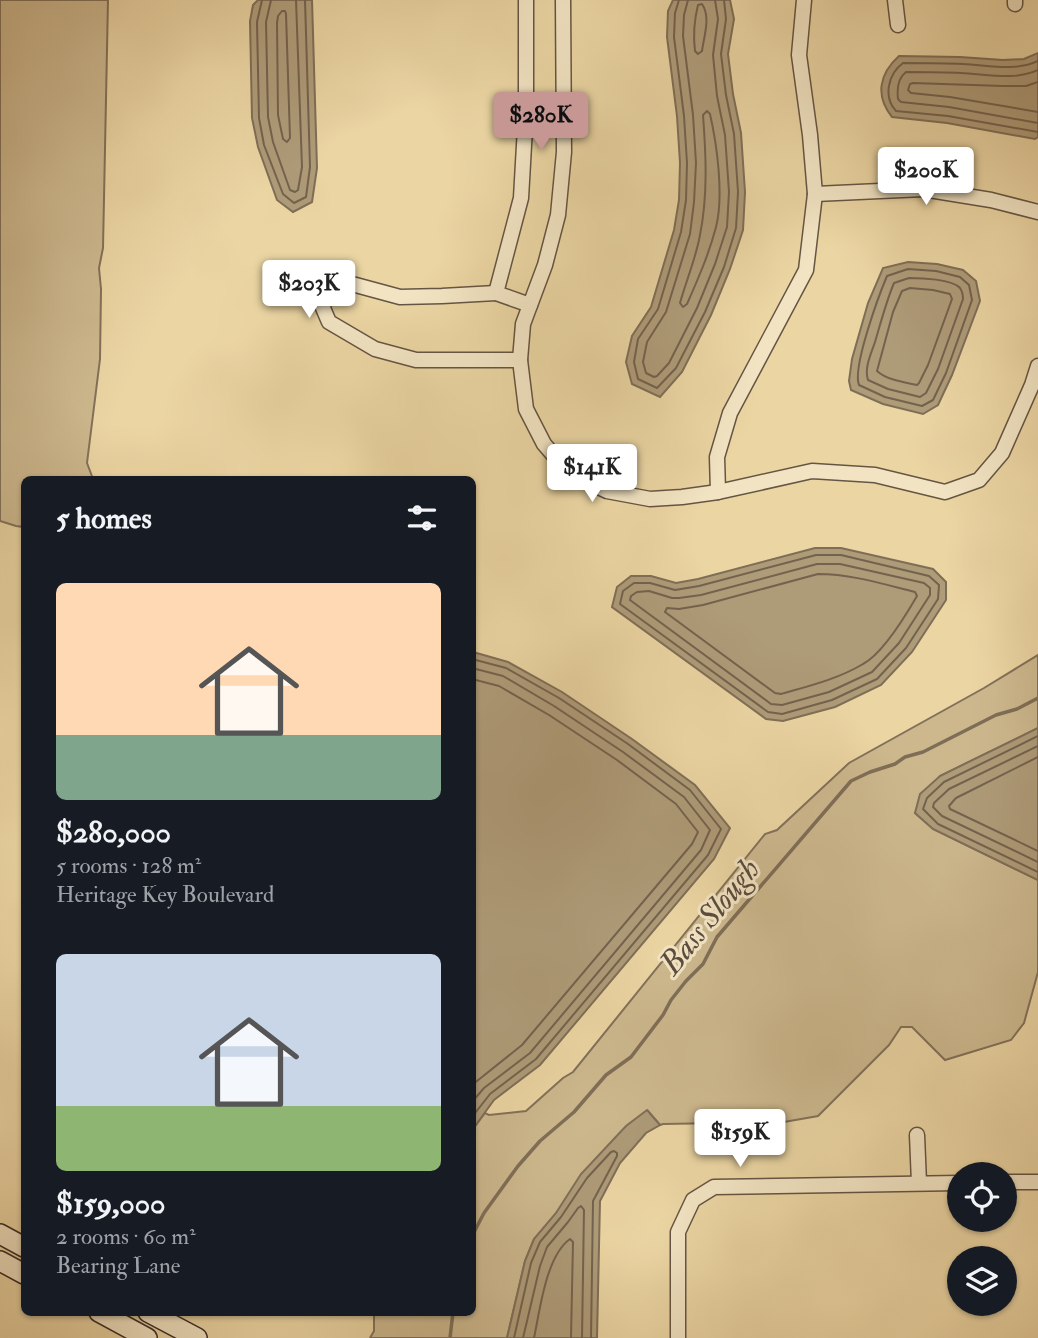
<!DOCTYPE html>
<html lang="en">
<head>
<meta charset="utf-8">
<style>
	body { margin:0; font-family:"IM FELL Double Pica",serif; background:#242831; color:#f1f3f6; height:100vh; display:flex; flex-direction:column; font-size:26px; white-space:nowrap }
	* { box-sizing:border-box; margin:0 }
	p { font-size:23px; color:#9ea1a6 }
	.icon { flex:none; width:38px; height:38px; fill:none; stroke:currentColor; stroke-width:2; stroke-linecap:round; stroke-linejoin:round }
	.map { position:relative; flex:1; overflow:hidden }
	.details { position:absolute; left:21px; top:476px; width:455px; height:840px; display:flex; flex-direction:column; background:#171b24; border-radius:10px; box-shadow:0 2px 5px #0004 }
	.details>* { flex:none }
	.controls { position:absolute; left:947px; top:1162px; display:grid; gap:14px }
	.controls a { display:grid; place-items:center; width:70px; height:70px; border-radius:50%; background:#171b24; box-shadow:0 2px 5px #0004; font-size:35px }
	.price { position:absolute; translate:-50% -60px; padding:0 16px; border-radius:7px; background:#fff; color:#222; font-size:23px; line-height:46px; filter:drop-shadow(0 2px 4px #0008) }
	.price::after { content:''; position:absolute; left:50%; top:42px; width:21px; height:16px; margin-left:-10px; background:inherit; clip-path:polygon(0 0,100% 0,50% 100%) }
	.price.on { background:#c59692; color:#111 }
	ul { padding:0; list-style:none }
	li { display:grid; align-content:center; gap:14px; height:371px; padding:0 35px }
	li span { display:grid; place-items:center; height:217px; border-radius:10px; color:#555 }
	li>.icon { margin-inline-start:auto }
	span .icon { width:126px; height:126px; fill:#fffc; stroke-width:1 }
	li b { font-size:30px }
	h2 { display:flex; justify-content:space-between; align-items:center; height:84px; padding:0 35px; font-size:30px }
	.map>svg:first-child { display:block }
</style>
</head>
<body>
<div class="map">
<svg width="1038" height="1338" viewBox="0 0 1038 1338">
	<rect width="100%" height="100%" fill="#ebd5a3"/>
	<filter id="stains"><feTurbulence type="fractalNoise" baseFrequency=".00286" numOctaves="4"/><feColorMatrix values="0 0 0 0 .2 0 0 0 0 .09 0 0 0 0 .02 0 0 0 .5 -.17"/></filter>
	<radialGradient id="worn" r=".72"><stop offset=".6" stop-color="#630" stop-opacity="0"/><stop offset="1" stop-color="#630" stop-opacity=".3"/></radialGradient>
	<g fill="#cdb88e" stroke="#82715a" stroke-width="2">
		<polygon points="0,0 108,0 103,248 99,268 101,289 100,359 87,463 93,479 24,480 24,527 16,526 0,521"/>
		<polygon points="1038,655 1038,728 940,776 915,813 933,829 1038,880 1038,972 1024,1023 1011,1040 945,1060 912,1027 901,1027 889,1045 818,1116 784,1122 663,1124 660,1125 648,1111 534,1239 525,1261 507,1338 370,1338 374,1331 374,1313 472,1312 473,1129 485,1113 489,1115 526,1111 563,1078 573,1072 765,834 777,830 849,763 984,688"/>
	</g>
	<g fill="#ae9b78" stroke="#7f6e57" stroke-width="2">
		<polygon points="258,0 312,0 317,168 312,202 293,212 277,200 258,147 252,118 250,21 253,5"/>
		<polygon points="673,0 730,0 734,19 728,54 733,94 741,133 745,192 743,230 730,269 711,315 682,372 660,397 632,384 626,362 632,336 651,307 674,230 679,200 680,163 677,116 667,37 668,11"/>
		<path d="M 1038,53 L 1038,137 L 1035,139 L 947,123 L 892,117 C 875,96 879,74 899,56 L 960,57 L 1003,60 L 1024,59 Z"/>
		<polygon points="908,262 937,264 963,270 976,281 980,301 952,375 938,405 923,414 883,404 851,390 849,381 852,359 868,303 883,268"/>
		<polygon points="815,548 841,548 933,569 946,582 946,600 912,652 881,685 835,707 783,721 766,719 612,607 617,587 631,576 651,576 676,583 698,579"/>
		<polygon points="473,652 508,662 562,692 632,739 695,785 730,828 714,859 540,1065 494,1100 473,1129"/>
		<polygon points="1038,728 1038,880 933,829 915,813 920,794 940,776"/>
		<polygon points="647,1110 660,1125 646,1133 620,1163 600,1201 597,1338 507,1338 525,1261 534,1239 556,1213 581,1174 626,1126"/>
	</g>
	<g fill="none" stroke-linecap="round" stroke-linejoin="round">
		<g stroke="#73624e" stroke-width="2">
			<polyline points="262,0 257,22 259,118 264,145 283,194 294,203 306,197 310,167 305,0"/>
			<polyline points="271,0 266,22 268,117 273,142 290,190 295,192 298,190 302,167 296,0"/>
			<polyline points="679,0 675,13 674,37 684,116 687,163 686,200 681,232 658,309 638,339 634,362 638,379 657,388 676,368 705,312 724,267 736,228 738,192 734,134 726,95 721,54 726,19 724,0"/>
			<polyline points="688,0 684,15 683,36 693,115 696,163 694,202 690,234 666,312 647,342 643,362 646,373 654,377 657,376 669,363 697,308 715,264 727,227 729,192 725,135 717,96 713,55 718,19 715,0"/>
			<path d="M 702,4 C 711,17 704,36 702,51 L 698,54 L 695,51 C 693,35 694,21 698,5 Z"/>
			<polygon points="282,11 285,11 286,14 290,138 287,142 283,139 278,115 277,23 278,16"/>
			<path d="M 1038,61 C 1015,72 988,65 963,64 C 943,63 923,63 903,63 C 888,74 883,97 896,111 L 948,116 L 1038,132"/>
			<path d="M 1038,70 C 1015,81 986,74 961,73 C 943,72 924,72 906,72 C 898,78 897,90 898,99 L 901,102 L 949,107 L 1038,123"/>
			<polyline points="1038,82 1026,86 1003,86 913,83 910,84 908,90 911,93 950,97 1038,112"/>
			<path d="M 707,111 L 710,114 C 717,145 724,196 716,227 C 709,254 698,279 687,304 L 683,307 L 680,303 C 686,281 696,258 700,235 C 708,195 706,155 703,115 Z"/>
			<path d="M 908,269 L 936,271 L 960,277 L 969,285 L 972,300 L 946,373 L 933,400 L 922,406 L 885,397 L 859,385 C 852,368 879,295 887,276 Z"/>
			<path d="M 909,278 C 921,278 952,279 960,288 C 962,291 963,296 963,299 L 938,369 L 926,393 L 920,397 L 888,389 L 868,380 C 864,368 871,354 875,342 C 881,322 886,302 894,283 Z"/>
			<path d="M 910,288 L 933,290 L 950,294 L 952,299 L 928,365 L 919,383 L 917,385 C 903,382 887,380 877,371 L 893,312 L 902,291 Z"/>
			<polygon points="816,555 841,555 929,576 939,585 938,599 906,648 877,679 832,700 782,714 768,712 620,604 623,591 634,583 650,583 675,590 699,586"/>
			<polygon points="817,564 840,564 924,583 930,588 930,595 899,643 872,672 829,692 782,705 771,704 630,600 631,596 637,592 649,591 672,598 679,598 701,595"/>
			<path d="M 818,574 C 851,574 883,584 915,592 L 917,596 C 906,615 882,654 863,664 C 838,679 809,686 781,694 L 775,693 L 665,612 L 667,608 L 679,609 L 703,605 Z"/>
			<polyline points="472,659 506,668 559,698 628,744 690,790 721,829 708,855 536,1059 490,1094 472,1117"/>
			<polyline points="472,668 503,676 554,706 623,752 684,797 710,830 701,850 530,1053 484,1088 472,1102"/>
			<polyline points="472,679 499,686 549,715 617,760 676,804 698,832 692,844 522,1045 472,1085"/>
			<polyline points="1038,736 944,782 927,798 923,809 938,824 1038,872"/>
			<polyline points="1038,746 949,789 934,803 933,807 942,816 1038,862"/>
			<polyline points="1038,757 956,798 949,806 950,809 1038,851"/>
			<polyline points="514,1338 531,1263 540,1242 561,1217 587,1178 611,1152 614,1151 617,1153 617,1156 593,1201 591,1338"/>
			<polyline points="523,1338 540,1266 547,1247 568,1222 578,1208 581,1206 584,1210 582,1338"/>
			<path d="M 534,1338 C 540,1310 546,1256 570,1239 L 573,1242 L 571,1338"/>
		</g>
		<g stroke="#7f6e57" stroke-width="3.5">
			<polyline points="472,1236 484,1213 518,1166 540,1141 574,1112 606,1075 631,1057 663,1015 671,1000 686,981 703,964 717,937 851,781 870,772 895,764 905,757 923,752 996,715 1017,709 1038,698"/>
			<polyline points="450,1338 453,1312"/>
		</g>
		<g stroke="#655544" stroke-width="17">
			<g id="minor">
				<polyline points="526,0 526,110 521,198 496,293 530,305"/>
				<polyline points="563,0 564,152 558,215 545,265 523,324 520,360 526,409 544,444 569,473 607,491 650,499 682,497 718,492 812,471 875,475 945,492 979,480 1002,453 1032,385 1038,366"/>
				<polyline points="895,0 898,25"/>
				<polyline points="1015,0 1015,4"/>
				<polyline points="815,194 923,189 991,200 1038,212"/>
				<polyline points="496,293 442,296 400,297 352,284 337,284 326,292 323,308 329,322 375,349 416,360 520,360"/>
				<polyline points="718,492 717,457 730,413 806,270 815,194 810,135 799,55 804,0"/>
				<polyline points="917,1135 919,1183"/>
				<polyline points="1004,1182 1038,1182"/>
				<polyline points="678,1338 678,1232 693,1200 714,1187 959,1183"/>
			</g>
		</g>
		<g stroke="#382a25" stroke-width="22">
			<g id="secondary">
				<polyline points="0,1234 24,1247"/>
				<polyline points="0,1261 24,1274"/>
				<polyline points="99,1312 147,1338"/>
				<polyline points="148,1312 197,1338"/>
			</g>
		</g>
		<use href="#minor" stroke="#f2e4c3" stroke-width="14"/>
		<use href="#secondary" stroke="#f2e4c3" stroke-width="19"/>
	</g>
	<g text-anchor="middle" stroke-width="6" stroke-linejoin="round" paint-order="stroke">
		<g font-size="32" font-style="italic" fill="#5b4c3e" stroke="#f2e4c3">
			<text transform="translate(709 916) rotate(-51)" y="11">Bass Slough</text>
		</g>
	</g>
	<rect width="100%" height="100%" filter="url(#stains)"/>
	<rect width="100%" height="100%" fill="url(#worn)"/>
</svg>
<div class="controls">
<a><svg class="icon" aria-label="locate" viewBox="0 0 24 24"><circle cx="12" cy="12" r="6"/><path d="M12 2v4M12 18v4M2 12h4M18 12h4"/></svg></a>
<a><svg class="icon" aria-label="layers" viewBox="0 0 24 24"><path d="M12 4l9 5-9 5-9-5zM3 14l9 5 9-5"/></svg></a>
</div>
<b class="price on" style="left:541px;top:152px">$280K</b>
<b class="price" style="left:926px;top:207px">$200K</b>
<b class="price" style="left:309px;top:320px">$203K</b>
<b class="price" style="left:592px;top:504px">$141K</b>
<b class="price" style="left:740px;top:1169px">$159K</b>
<section class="details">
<h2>5 homes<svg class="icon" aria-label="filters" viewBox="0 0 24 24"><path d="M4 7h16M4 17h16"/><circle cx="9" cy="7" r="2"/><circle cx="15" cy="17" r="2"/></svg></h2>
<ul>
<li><span style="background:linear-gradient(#ffd9b3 70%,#7fa58c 0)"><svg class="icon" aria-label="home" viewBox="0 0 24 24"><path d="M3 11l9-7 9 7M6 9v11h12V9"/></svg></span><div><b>$280,000</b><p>5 rooms · 128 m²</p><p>Heritage Key Boulevard</p></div></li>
<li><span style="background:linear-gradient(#c9d6e8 70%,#8fb573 0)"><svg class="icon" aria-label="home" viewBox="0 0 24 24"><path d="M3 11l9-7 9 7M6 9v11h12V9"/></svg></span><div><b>$159,000</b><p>2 rooms · 60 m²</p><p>Bearing Lane</p></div></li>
</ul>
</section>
</div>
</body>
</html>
